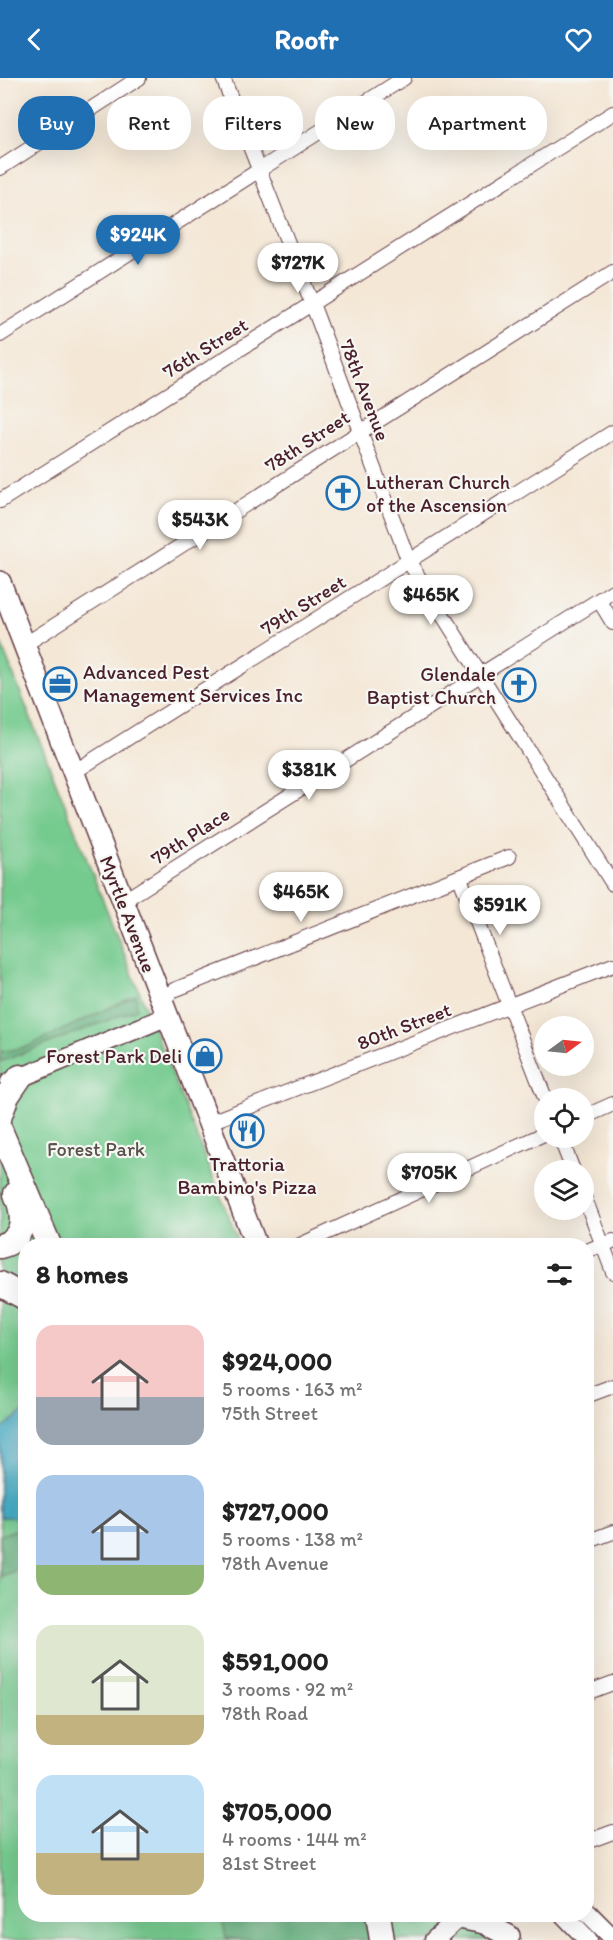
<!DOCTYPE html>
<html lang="en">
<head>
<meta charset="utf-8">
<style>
	body { margin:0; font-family:Itim,sans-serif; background:#f6f6f6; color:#222; height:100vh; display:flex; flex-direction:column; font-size:22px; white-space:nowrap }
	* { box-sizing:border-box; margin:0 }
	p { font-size:20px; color:#767676 }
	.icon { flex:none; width:33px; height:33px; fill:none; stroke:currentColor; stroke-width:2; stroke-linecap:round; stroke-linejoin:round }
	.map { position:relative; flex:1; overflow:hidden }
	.panel { position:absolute; left:18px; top:1160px; width:576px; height:684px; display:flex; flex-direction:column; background:#fff; border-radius:24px; box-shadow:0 6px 24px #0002 }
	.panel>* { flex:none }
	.banner { position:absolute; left:18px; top:18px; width:578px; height:54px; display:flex; gap:12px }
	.needle { width:39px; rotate:75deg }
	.controls { position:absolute; left:534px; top:938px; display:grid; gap:12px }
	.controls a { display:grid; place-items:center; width:60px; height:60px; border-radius:50%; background:#fff; box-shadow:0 6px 24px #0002; font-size:30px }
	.price { position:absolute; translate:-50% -51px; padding:0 14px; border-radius:21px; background:#fff; color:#222; font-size:20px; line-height:39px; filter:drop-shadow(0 2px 3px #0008) }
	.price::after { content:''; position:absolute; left:50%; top:36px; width:18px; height:14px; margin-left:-9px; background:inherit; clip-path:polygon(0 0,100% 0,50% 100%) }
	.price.active { background:#1f6fb2; color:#fff }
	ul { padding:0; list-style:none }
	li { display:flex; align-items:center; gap:18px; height:150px; padding:0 18px }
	li span { display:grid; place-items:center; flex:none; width:168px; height:120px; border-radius:18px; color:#555 }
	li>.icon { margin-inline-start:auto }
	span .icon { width:72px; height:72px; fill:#fffc; stroke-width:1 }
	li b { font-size:26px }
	h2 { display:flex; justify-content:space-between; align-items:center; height:72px; padding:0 18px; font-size:26px }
	.chip { padding:0 21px; border-radius:24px; background:#fff; box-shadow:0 6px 24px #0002; font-size:21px; line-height:54px }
	.chip.active { background:#1f6fb2; color:#fff }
	header { display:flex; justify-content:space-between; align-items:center; height:78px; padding:0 18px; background:#1f6fb2; color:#fff; font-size:27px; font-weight:700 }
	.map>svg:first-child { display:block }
</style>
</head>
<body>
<header><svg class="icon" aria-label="back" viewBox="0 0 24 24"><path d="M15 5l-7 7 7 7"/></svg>Roofr<svg class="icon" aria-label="heart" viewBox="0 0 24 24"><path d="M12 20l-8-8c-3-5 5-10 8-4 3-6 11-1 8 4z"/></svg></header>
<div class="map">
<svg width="613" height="1862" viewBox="0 0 613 1862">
	<rect width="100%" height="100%" fill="#f6f6f2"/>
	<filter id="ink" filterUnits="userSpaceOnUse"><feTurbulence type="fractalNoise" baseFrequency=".0167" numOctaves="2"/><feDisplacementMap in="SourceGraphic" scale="12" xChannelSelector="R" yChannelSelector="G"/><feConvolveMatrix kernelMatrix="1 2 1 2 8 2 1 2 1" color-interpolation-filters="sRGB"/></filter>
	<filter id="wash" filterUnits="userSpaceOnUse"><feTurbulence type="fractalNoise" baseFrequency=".008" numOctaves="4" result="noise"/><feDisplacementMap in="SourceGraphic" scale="24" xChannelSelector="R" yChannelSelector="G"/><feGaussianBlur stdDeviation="1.35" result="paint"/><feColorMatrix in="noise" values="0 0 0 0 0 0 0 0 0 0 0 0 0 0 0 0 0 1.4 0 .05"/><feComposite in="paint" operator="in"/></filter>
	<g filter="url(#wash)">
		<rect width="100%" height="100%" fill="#f4e7d6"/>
		<polygon fill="#74ca8e" stroke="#5f745c" stroke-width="1.5" points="0,563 240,1167 26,1167 26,1836 493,1836 496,1862 0,1862"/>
		<g fill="#5fae79" stroke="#546652" stroke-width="1.5">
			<polygon points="136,917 137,931 0,984 0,974 27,969"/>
			<polygon points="25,1449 25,1488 0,1499 0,1457"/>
			<polygon points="221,1836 365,1836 368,1862 242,1862 226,1860"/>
		</g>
		<polygon fill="#44abc4" stroke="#476578" stroke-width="1.5" points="25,1332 25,1440 0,1439 0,1353"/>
	</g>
	<g filter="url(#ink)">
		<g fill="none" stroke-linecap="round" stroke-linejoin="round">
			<g stroke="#643d45" stroke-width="16">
				<g id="street">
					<polyline points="223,0 316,236 409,484 613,806"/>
					<polyline points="0,90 139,0"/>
					<polyline points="0,257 404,0"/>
					<polyline points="0,423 613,35"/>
					<polyline points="599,522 613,545"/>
					<polyline points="24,567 613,194"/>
					<polyline points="74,694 613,354"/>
					<polyline points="460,800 545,1020"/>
					<polyline points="123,823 613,513"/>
					<polyline points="161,923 174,912 509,779"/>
					<polyline points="584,1039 613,1026"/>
					<polyline points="208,1045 613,887"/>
					<polyline points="560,1059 573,1092"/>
					<polyline points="584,1118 613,1194"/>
					<polyline points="300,1167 544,1056"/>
					<polyline points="586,1173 613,1163"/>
					<polyline points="586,1318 613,1308"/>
					<polyline points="586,1464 613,1454"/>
					<polyline points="586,1615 613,1605"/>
					<polyline points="586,1764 613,1754"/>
				</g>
			</g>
			<g stroke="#643d45" stroke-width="21">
				<g id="secondary">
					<polyline points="10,1004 168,938"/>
					<polyline points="586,1833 613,1860"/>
					<polyline points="563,1836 588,1862"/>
					<polyline points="434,1862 463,1836"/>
				</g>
			</g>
			<g stroke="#643d45" stroke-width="24">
				<g id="primary">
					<polyline points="0,504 256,1167"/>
					<polyline points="460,1836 459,1840 484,1845 509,1858"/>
				</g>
			</g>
			<g stroke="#643d45" stroke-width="27">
				<g id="highway">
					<polyline points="0,1037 7,1018 20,999"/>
					<polyline points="0,1052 49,1167"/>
					<path d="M 0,1168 C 26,1162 25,1137 16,1116"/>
					<polyline points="0,1206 26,1220"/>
					<polyline points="378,1836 382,1862"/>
				</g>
			</g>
			<use href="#street" stroke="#fff" stroke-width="14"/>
			<use href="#secondary" stroke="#fff" stroke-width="18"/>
			<use href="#primary" stroke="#fff" stroke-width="21"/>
			<use href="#highway" stroke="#fff" stroke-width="24"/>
		</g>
	</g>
	<defs>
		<g id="church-ring" transform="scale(1.725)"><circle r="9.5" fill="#f6f6f2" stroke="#1f6fb2" stroke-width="1.5"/><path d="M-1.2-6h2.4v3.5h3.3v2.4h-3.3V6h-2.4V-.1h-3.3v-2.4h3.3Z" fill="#1f6fb2"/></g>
		<g id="office-ring" transform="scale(1.725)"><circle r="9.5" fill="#f6f6f2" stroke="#1f6fb2" stroke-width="1.5"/><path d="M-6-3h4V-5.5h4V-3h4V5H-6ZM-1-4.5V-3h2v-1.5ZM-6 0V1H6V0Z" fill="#1f6fb2"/></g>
		<g id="shop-ring" transform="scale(1.725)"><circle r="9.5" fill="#f6f6f2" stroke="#1f6fb2" stroke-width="1.5"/><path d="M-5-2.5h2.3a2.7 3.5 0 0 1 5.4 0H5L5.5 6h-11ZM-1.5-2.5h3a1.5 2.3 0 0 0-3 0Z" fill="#1f6fb2"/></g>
		<g id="restaurant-ring" transform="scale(1.725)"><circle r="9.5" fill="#f6f6f2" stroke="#1f6fb2" stroke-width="1.5"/><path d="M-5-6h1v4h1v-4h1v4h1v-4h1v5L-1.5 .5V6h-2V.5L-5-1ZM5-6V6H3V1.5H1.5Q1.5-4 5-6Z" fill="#1f6fb2"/></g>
	</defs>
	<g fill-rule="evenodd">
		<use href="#church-ring" x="343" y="415"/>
		<use href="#office-ring" x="60" y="606"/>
		<use href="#church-ring" x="519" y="607"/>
		<use href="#shop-ring" x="205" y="978"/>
		<use href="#restaurant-ring" x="247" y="1053"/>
	</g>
	<g text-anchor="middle" stroke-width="4.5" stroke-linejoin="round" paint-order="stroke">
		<g font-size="20" fill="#4a1f2b" stroke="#f6f6f2">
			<text transform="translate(205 270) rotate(-32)" y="7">76th Street</text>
			<text transform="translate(365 312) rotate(69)" y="7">78th Avenue</text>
			<text transform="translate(307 363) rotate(-33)" y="7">78th Street</text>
			<text transform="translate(303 527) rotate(-32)" y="7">79th Street</text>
			<text transform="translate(190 758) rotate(-33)" y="7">79th Place</text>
			<text transform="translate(128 836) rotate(69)" y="7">Myrtle Avenue</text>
			<text transform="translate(404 948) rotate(-21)" y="7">80th Street</text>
		</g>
		<g font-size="20" fill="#4a1f2b" stroke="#f6f6f2" text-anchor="start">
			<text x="366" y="411">Lutheran Church<tspan x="366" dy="23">of the Ascension</tspan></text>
			<text x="83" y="601">Advanced Pest<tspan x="83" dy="23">Management Services Inc</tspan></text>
			<text x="496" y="603" text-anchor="end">Glendale<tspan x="496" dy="23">Baptist Church</tspan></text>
			<text x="182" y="985" text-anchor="end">Forest Park Deli</text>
			<text x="247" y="1093" text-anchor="middle">Trattoria<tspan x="247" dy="23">Bambino's Pizza</tspan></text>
		</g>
		<g font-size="20" fill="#575249" stroke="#f6f6f2">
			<text x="96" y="1078">Forest Park</text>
		</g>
	</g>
</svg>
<div class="controls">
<a><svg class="needle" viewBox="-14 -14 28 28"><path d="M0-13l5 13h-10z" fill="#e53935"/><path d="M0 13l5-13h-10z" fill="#767676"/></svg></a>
<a><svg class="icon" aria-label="locate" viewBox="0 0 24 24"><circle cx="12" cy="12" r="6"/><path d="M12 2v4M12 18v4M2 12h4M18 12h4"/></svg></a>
<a><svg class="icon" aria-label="layers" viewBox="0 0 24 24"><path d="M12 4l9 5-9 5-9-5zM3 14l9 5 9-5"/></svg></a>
</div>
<b class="price active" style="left:138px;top:188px">$924K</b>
<b class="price" style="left:298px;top:216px">$727K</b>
<b class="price" style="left:200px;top:473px">$543K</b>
<b class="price" style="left:431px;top:548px">$465K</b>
<b class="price" style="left:309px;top:723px">$381K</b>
<b class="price" style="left:301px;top:845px">$465K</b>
<b class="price" style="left:500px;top:858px">$591K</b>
<b class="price" style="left:429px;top:1126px">$705K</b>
<div class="banner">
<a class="chip active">Buy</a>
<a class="chip">Rent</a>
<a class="chip">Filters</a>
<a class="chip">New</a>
<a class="chip">Apartment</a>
</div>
<section class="panel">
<h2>8 homes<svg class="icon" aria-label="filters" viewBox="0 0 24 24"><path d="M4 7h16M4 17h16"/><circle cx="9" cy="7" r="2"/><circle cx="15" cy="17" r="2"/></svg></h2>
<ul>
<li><span style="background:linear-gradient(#f6c9c9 60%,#9aa5b1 0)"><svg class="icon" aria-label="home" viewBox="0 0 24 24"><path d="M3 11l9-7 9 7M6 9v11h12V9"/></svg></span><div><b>$924,000</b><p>5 rooms · 163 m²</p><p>75th Street</p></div></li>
<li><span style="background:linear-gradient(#a9c7e8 75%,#8fb573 0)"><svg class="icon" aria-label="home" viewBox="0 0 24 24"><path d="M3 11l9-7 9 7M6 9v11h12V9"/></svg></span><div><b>$727,000</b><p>5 rooms · 138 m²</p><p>78th Avenue</p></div></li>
<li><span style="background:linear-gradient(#dfe7d0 75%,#c2b280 0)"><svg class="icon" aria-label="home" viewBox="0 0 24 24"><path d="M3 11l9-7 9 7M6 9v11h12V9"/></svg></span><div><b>$591,000</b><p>3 rooms · 92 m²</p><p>78th Road</p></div></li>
<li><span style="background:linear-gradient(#bfe0f5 65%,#c2b280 0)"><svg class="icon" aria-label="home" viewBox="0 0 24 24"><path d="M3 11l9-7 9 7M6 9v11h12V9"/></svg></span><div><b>$705,000</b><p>4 rooms · 144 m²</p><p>81st Street</p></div></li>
</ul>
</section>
</div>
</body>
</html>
